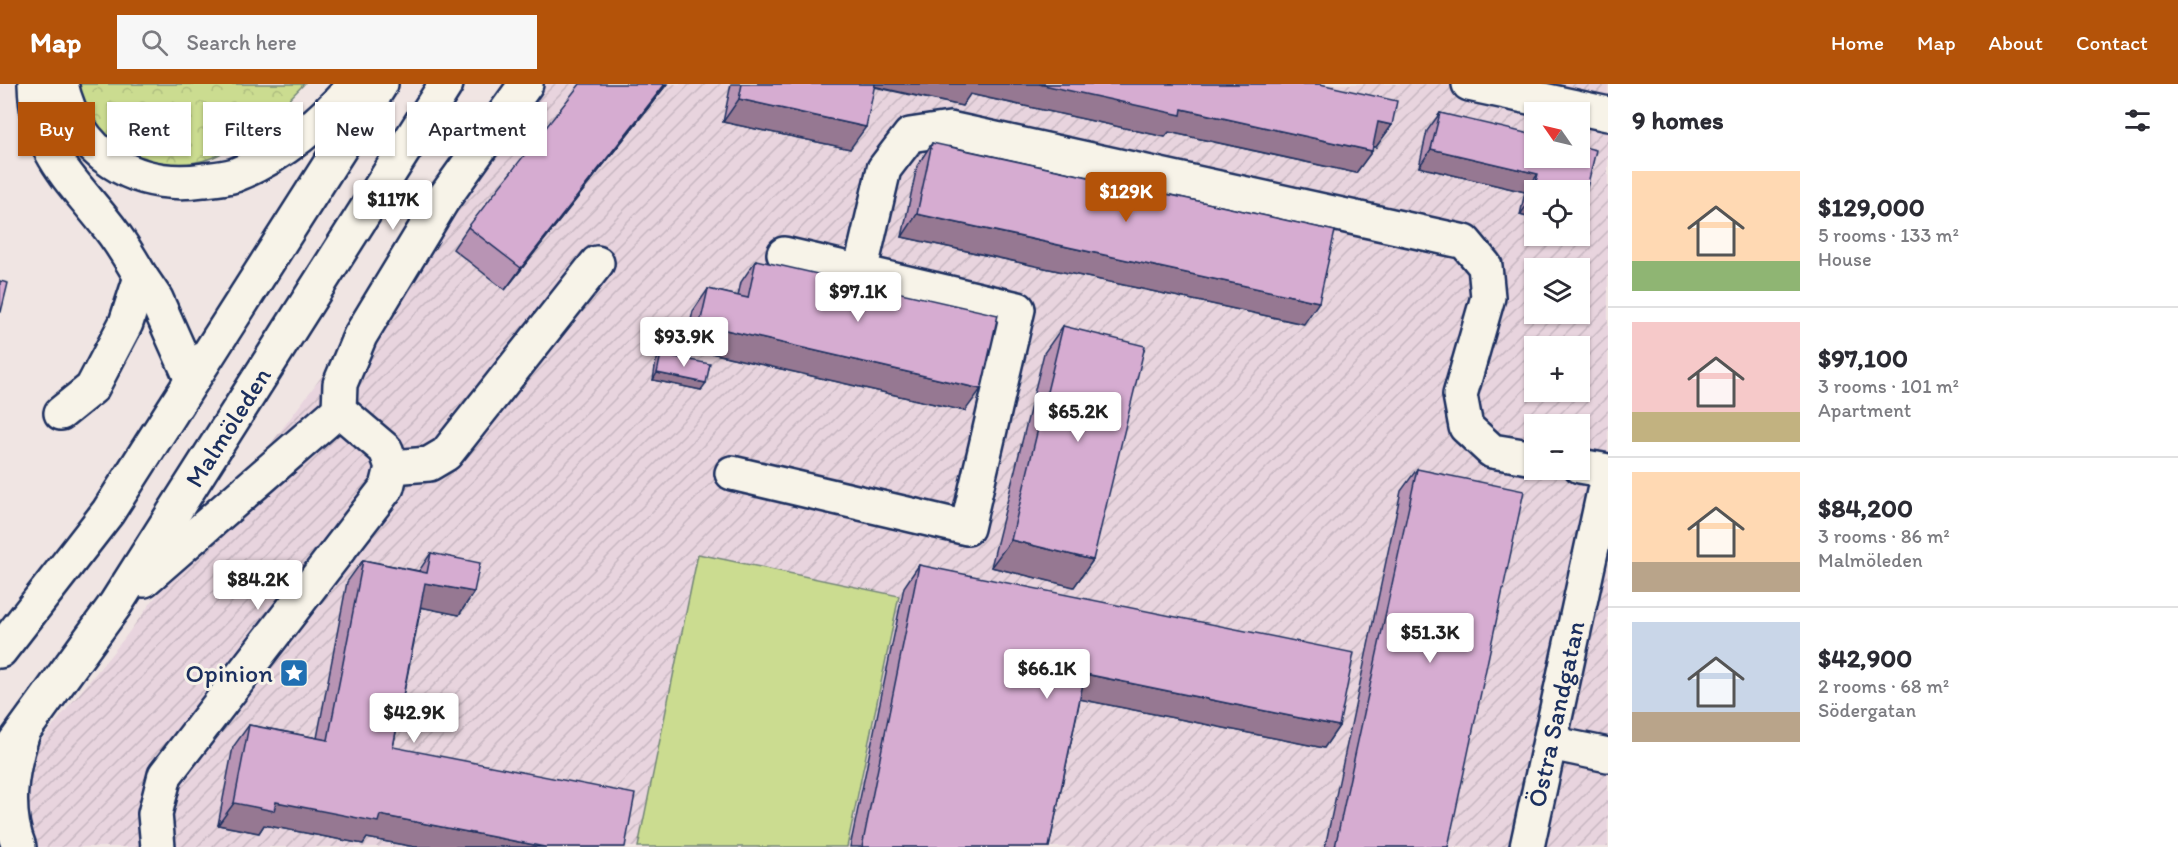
<!DOCTYPE html>
<html lang="en">
<head>
<meta charset="utf-8">
<style>
	body { margin:0; font-family:Itim,sans-serif; background:#f7f7f7; color:#2b2b33; height:100vh; display:flex; flex-direction:column; font-size:22px; white-space:nowrap }
	* { box-sizing:border-box; margin:0 }
	p { font-size:20px; color:#7c7c81 }
	.icon { flex:none; width:33px; height:33px; fill:none; stroke:currentColor; stroke-width:2; stroke-linecap:round; stroke-linejoin:round }
	.map { position:relative; flex:1; overflow:hidden }
	.sheet { display:flex; flex-direction:column; background:#fff; width:570px }
	.sheet>* { flex:none }
	.hud { position:absolute; left:18px; top:18px; width:570px; height:54px; display:flex; gap:12px }
	.needle { width:39px; rotate:304deg }
	.fabs { position:absolute; left:1524px; top:18px; display:grid; gap:12px }
	.fabs a { display:grid; place-items:center; width:66px; height:66px; border-radius:0px; background:#fff; box-shadow:0 2px 4px #0004; font-size:30px }
	.price { position:absolute; translate:-50% -51px; padding:0 14px; border-radius:6px; background:#fff; color:#222; font-size:20px; line-height:39px; filter:drop-shadow(0 2px 3px #0008) }
	.price::after { content:''; position:absolute; left:50%; top:36px; width:18px; height:14px; margin-left:-9px; background:inherit; clip-path:polygon(0 0,100% 0,50% 100%) }
	.price.on { background:#b45309; color:#fff }
	ul { padding:0; list-style:none }
	li { display:flex; align-items:center; gap:18px; height:150px; padding:0 24px }
	li+li { border-top:2px solid #e1e1e2 }
	li span { display:grid; place-items:center; flex:none; width:168px; height:120px; border-radius:0px; color:#555 }
	li>.icon { margin-inline-start:auto }
	span .icon { width:72px; height:72px; fill:#fffc; stroke-width:1 }
	li b { font-size:26px }
	h2 { display:flex; justify-content:space-between; align-items:center; height:72px; padding:0 24px; font-size:26px }
	.chip { padding:0 21px; border-radius:0px; background:#fff; box-shadow:0 2px 4px #0004; font-size:21px; line-height:54px }
	.chip.on { background:#b45309; color:#fff }
	header { display:flex; align-items:center; gap:36px; box-sizing:border-box; height:84px; padding:0 30px; background:#b45309; color:#fff }
	header strong { font-size:28px }
	nav { display:flex; gap:33px; margin-inline-start:auto; font-size:21px }
	.search { width:420px; height:54px; background:#f7f7f7; display:flex; align-items:center; gap:15px; box-sizing:border-box; padding:0 21px; border-radius:0px; color:#7c7c81; font-size:22px }
	main { display:flex; flex:1; min-height:0 }
	.map>svg:first-child { display:block }
</style>
</head>
<body>
<header>
<strong>Map</strong>
<div class="search"><svg class="icon" aria-label="search" viewBox="0 0 24 24"><circle cx="10" cy="10" r="6"/><path d="M15 15l6 6"/></svg>Search here</div>
<nav><a>Home</a><a>Map</a><a>About</a><a>Contact</a></nav>
</header>
<main>
<div class="map">
<svg width="1608" height="763" viewBox="0 0 1608 763">
	<defs>
		<pattern id="industrial-furrows" width="10" height="10" patternUnits="userSpaceOnUse" patternTransform="scale(1.5)"><rect width="10" height="10" fill="#e8d4de"/><path d="M-1 1l2-2M0 10L10 0M9 11l2-2" fill="none" stroke="#c6b6c1"/></pattern>
		<pattern id="forest-crowns" width="20" height="18" patternUnits="userSpaceOnUse" patternTransform="scale(1.5)"><rect width="20" height="18" fill="#cbdc90"/><path d="M2 6a3 3 0 1 1 6 0M12 15a3 3 0 1 1 6 0" fill="none" stroke="#aebd7f"/></pattern>
	</defs>
	<rect width="100%" height="100%" fill="#f0e5e3"/>
	<filter id="ink" filterUnits="userSpaceOnUse"><feTurbulence type="fractalNoise" baseFrequency=".0167" numOctaves="2"/><feDisplacementMap in="SourceGraphic" scale="12" xChannelSelector="R" yChannelSelector="G"/><feConvolveMatrix kernelMatrix="1 2 1 2 8 2 1 2 1" color-interpolation-filters="sRGB"/></filter>
	<g filter="url(#ink)">
		<path fill="url(#industrial-furrows)" fill-rule="evenodd" d="M 542,0 L 1608,0 L 1608,763 L 0,763 L 0,707 L 123,556 ZM 1534,28 L 1580,28 L 1580,74 L 1534,74 ZM 1534,106 L 1580,106 L 1580,152 L 1534,152 ZM 1534,184 L 1580,184 L 1580,230 L 1534,230 ZM 1534,262 L 1580,262 L 1580,308 L 1534,308 ZM 1534,340 L 1580,340 L 1580,386 L 1534,386 Z"/>
		<polygon fill="#cbdc90" stroke="#738677" stroke-width="1.5" points="698,470 899,512 847,763 638,763"/>
		<path fill="url(#forest-crowns)" stroke="#738677" stroke-width="1.5" d="M 78,0 L 304,0 C 283,22 250,54 224,68 C 184,90 138,81 106,51 C 98,44 90,36 86,26 C 82,18 80,8 78,0 Z"/>
		<g fill="none" stroke-linecap="round" stroke-linejoin="round">
			<g stroke="#1b2f5e" stroke-width="38">
				<g id="minor">
					<path d="M 35,0 C 37,73 75,97 114,150 C 124,164 133,179 141,193 L 126,239 L 92,304 L 61,329"/>
					<polyline points="1469,0 1608,30"/>
					<polyline points="860,188 884,85 910,51 950,45 1465,158 1485,182 1488,213 1460,311 1466,343 1492,367 1534,374"/>
					<polyline points="1580,382 1608,387"/>
					<polyline points="392,383 429,380 446,370 597,179"/>
					<polyline points="732,389 967,444 1018,225 784,170"/>
					<polyline points="1550,659 1608,671"/>
					<polyline points="158,763 155,730 165,691 387,403 392,383 386,366 339,326 340,300 360,252 442,117 526,0"/>
					<path id="s1" d="M 1527,763 L 1608,389"/>
				</g>
			</g>
			<g stroke="#1b2f5e" stroke-width="38">
				<path id="major" d="M 19,763 C 4,725 11,686 23,648"/>
			</g>
			<g stroke="#1b2f5e" stroke-width="38">
				<g id="highway">
					<path d="M 61,0 C 77,70 134,106 204,96 C 214,95 226,94 235,91 C 281,73 323,37 355,0"/>
					<polyline points="141,193 156,215 192,296"/>
					<polyline points="144,496 339,326"/>
					<polyline points="0,567 108,428 381,0"/>
					<path id="s2" d="M 0,679 L 115,521 L 446,0"/>
				</g>
			</g>
			<use href="#minor" stroke="#f7f3e8" stroke-width="33"/>
			<use href="#major" stroke="#f7f3e8" stroke-width="33"/>
			<use href="#highway" stroke="#f7f3e8" stroke-width="33"/>
		</g>
		<g fill="#b894b4" stroke="#1b2f5e" stroke-width="1.5">
			<polygon points="667,0 505,206 453,165 468,143"/>
			<polygon points="731,0 1320,0 1392,41 1376,63 1372,63 1372,67 1356,89 1169,48 1165,53 970,10 962,22 874,3 850,65 723,38"/>
			<polygon points="1440,29 1580,74 1534,135 1520,131 1525,108 1419,83 1427,47"/>
			<polygon points="932,59 1304,240 902,153 917,82"/>
			<polygon points="756,176 965,327 685,263 693,227 708,205 738,212 741,198"/>
			<polygon points="1063,242 1093,476 1074,503 991,483 1044,269"/>
			<polygon points="661,270 701,306 653,296 656,277"/>
			<polygon points="1417,385 1448,763 1325,763 1401,407"/>
			<polygon points="431,469 474,508 459,531 421,523 393,663 625,763 415,763 367,754 363,760 264,741 259,749 218,741 233,663 249,641 317,654 347,498 363,476 419,487"/>
			<polygon points="919,481 1339,642 1324,664 1080,615 1049,763 850,763 904,503"/>
		</g>
		<g fill="#967892" stroke="#1b2f5e" stroke-width="1.5">
			<polygon points="665,0 667,0 505,206 521,184"/>
			<polygon points="864,0 1039,0 1182,25 1372,67 1356,89 1169,48 1165,53 970,10 962,22"/>
			<polygon points="739,15 866,43 850,65 723,38"/>
			<polygon points="1378,38 1392,41 1376,63 1362,61"/>
			<polygon points="1431,65 1538,90 1525,108 1419,83"/>
			<polygon points="1532,113 1534,114 1534,135 1520,131"/>
			<polygon points="917,130 1319,218 1304,240 902,153"/>
			<polygon points="700,240 981,305 965,327 685,263"/>
			<polygon points="657,289 706,299 701,306 653,296"/>
			<polygon points="1011,456 1093,476 1074,503 991,483"/>
			<polygon points="425,499 474,508 459,531 410,521"/>
			<polygon points="1085,590 1339,642 1324,664 1069,613"/>
			<polygon points="276,718 380,731 545,763 415,763 367,754 363,760 264,741 259,749 218,741 234,719"/>
		</g>
		<g fill="#d6acd1" stroke="#1b2f5e" stroke-width="1.5">
			<polygon points="580,0 665,0 521,184 468,143"/>
			<polygon points="742,0 875,0 866,43 739,15"/>
			<polygon points="1039,0 1320,0 1397,17 1392,41 1378,38 1372,67 1182,25 1181,31"/>
			<polygon points="1440,29 1534,51 1534,74 1580,74 1580,62 1596,66 1582,125 1580,124 1580,106 1534,106 1534,114 1532,113 1538,90 1431,65"/>
			<polygon points="932,59 1335,147 1319,218 917,130"/>
			<polygon points="756,176 998,231 981,305 700,240 708,205 748,214"/>
			<polygon points="0,197 8,199 1,228 0,228"/>
			<polygon points="1063,242 1145,262 1093,476 1011,456"/>
			<polygon points="661,270 710,280 706,299 657,289"/>
			<polygon points="1417,385 1524,407 1448,763 1335,763"/>
			<polygon points="431,469 480,479 474,508 425,499 393,663 635,710 625,763 545,763 380,731 378,738 276,718 274,727 234,719 249,641 328,656 363,476 427,489"/>
			<polygon points="919,481 1354,569 1339,642 1085,590 1049,763 862,763"/>
		</g>
	</g>
	<defs>
		<g id="sight-square" transform="scale(1.5)"><rect x="-9" y="-9" width="18" height="18" rx="4" fill="#1f6fb2" stroke="#f7f3e8"/><path d="M0-6L1.8-2.2L6-1.7L2.9 1.2L3.7 5.4L0 3.3L-3.7 5.4L-2.9 1.2L-6-1.7L-1.8-2.2Z" fill="#fff"/></g>
	</defs>
	<g fill-rule="evenodd">
		<use href="#sight-square" x="294" y="589"/>
	</g>
	<g text-anchor="middle" stroke-width="6" stroke-linejoin="round" paint-order="stroke">
		<g font-size="26" fill="#1b2f5e" stroke="#f7f3e8">
			<text dy="9" stroke="none"><textPath href="#s2" startOffset="406">Malmöleden</textPath></text>
			<text dy="9" stroke="none"><textPath href="#s1" startOffset="136">Östra Sandgatan</textPath></text>
		</g>
		<g font-size="26" fill="#1b2f5e" stroke="#f7f3e8" text-anchor="end">
			<text x="273" y="598">Opinion</text>
		</g>
	</g>
</svg>
<div class="fabs">
<a><svg class="needle" viewBox="-14 -14 28 28"><path d="M0-13l5 13h-10z" fill="#e53935"/><path d="M0 13l5-13h-10z" fill="#7c7c81"/></svg></a>
<a><svg class="icon" aria-label="locate" viewBox="0 0 24 24"><circle cx="12" cy="12" r="6"/><path d="M12 2v4M12 18v4M2 12h4M18 12h4"/></svg></a>
<a><svg class="icon" aria-label="layers" viewBox="0 0 24 24"><path d="M12 4l9 5-9 5-9-5zM3 14l9 5 9-5"/></svg></a>
<a>+</a>
<a>−</a>
</div>
<b class="price on" style="left:1126px;top:139px">$129K</b>
<b class="price" style="left:393px;top:147px">$117K</b>
<b class="price" style="left:858px;top:239px">$97.1K</b>
<b class="price" style="left:684px;top:284px">$93.9K</b>
<b class="price" style="left:1078px;top:359px">$65.2K</b>
<b class="price" style="left:258px;top:527px">$84.2K</b>
<b class="price" style="left:1430px;top:580px">$51.3K</b>
<b class="price" style="left:1047px;top:616px">$66.1K</b>
<b class="price" style="left:414px;top:660px">$42.9K</b>
<div class="hud">
<a class="chip on">Buy</a>
<a class="chip">Rent</a>
<a class="chip">Filters</a>
<a class="chip">New</a>
<a class="chip">Apartment</a>
</div>
</div>
<section class="sheet">
<h2>9 homes<svg class="icon" aria-label="filters" viewBox="0 0 24 24"><path d="M4 7h16M4 17h16"/><circle cx="9" cy="7" r="2"/><circle cx="15" cy="17" r="2"/></svg></h2>
<ul>
<li><span style="background:linear-gradient(#ffd9b3 75%,#8fb573 0)"><svg class="icon" aria-label="home" viewBox="0 0 24 24"><path d="M3 11l9-7 9 7M6 9v11h12V9"/></svg></span><div><b>$129,000</b><p>5 rooms · 133 m²</p><p>House</p></div></li>
<li><span style="background:linear-gradient(#f6c9c9 75%,#c2b280 0)"><svg class="icon" aria-label="home" viewBox="0 0 24 24"><path d="M3 11l9-7 9 7M6 9v11h12V9"/></svg></span><div><b>$97,100</b><p>3 rooms · 101 m²</p><p>Apartment</p></div></li>
<li><span style="background:linear-gradient(#ffd9b3 75%,#b9a48a 0)"><svg class="icon" aria-label="home" viewBox="0 0 24 24"><path d="M3 11l9-7 9 7M6 9v11h12V9"/></svg></span><div><b>$84,200</b><p>3 rooms · 86 m²</p><p>Malmöleden</p></div></li>
<li><span style="background:linear-gradient(#c9d6e8 75%,#b9a48a 0)"><svg class="icon" aria-label="home" viewBox="0 0 24 24"><path d="M3 11l9-7 9 7M6 9v11h12V9"/></svg></span><div><b>$42,900</b><p>2 rooms · 68 m²</p><p>Södergatan</p></div></li>
</ul>
</section>
</main>
</body>
</html>
